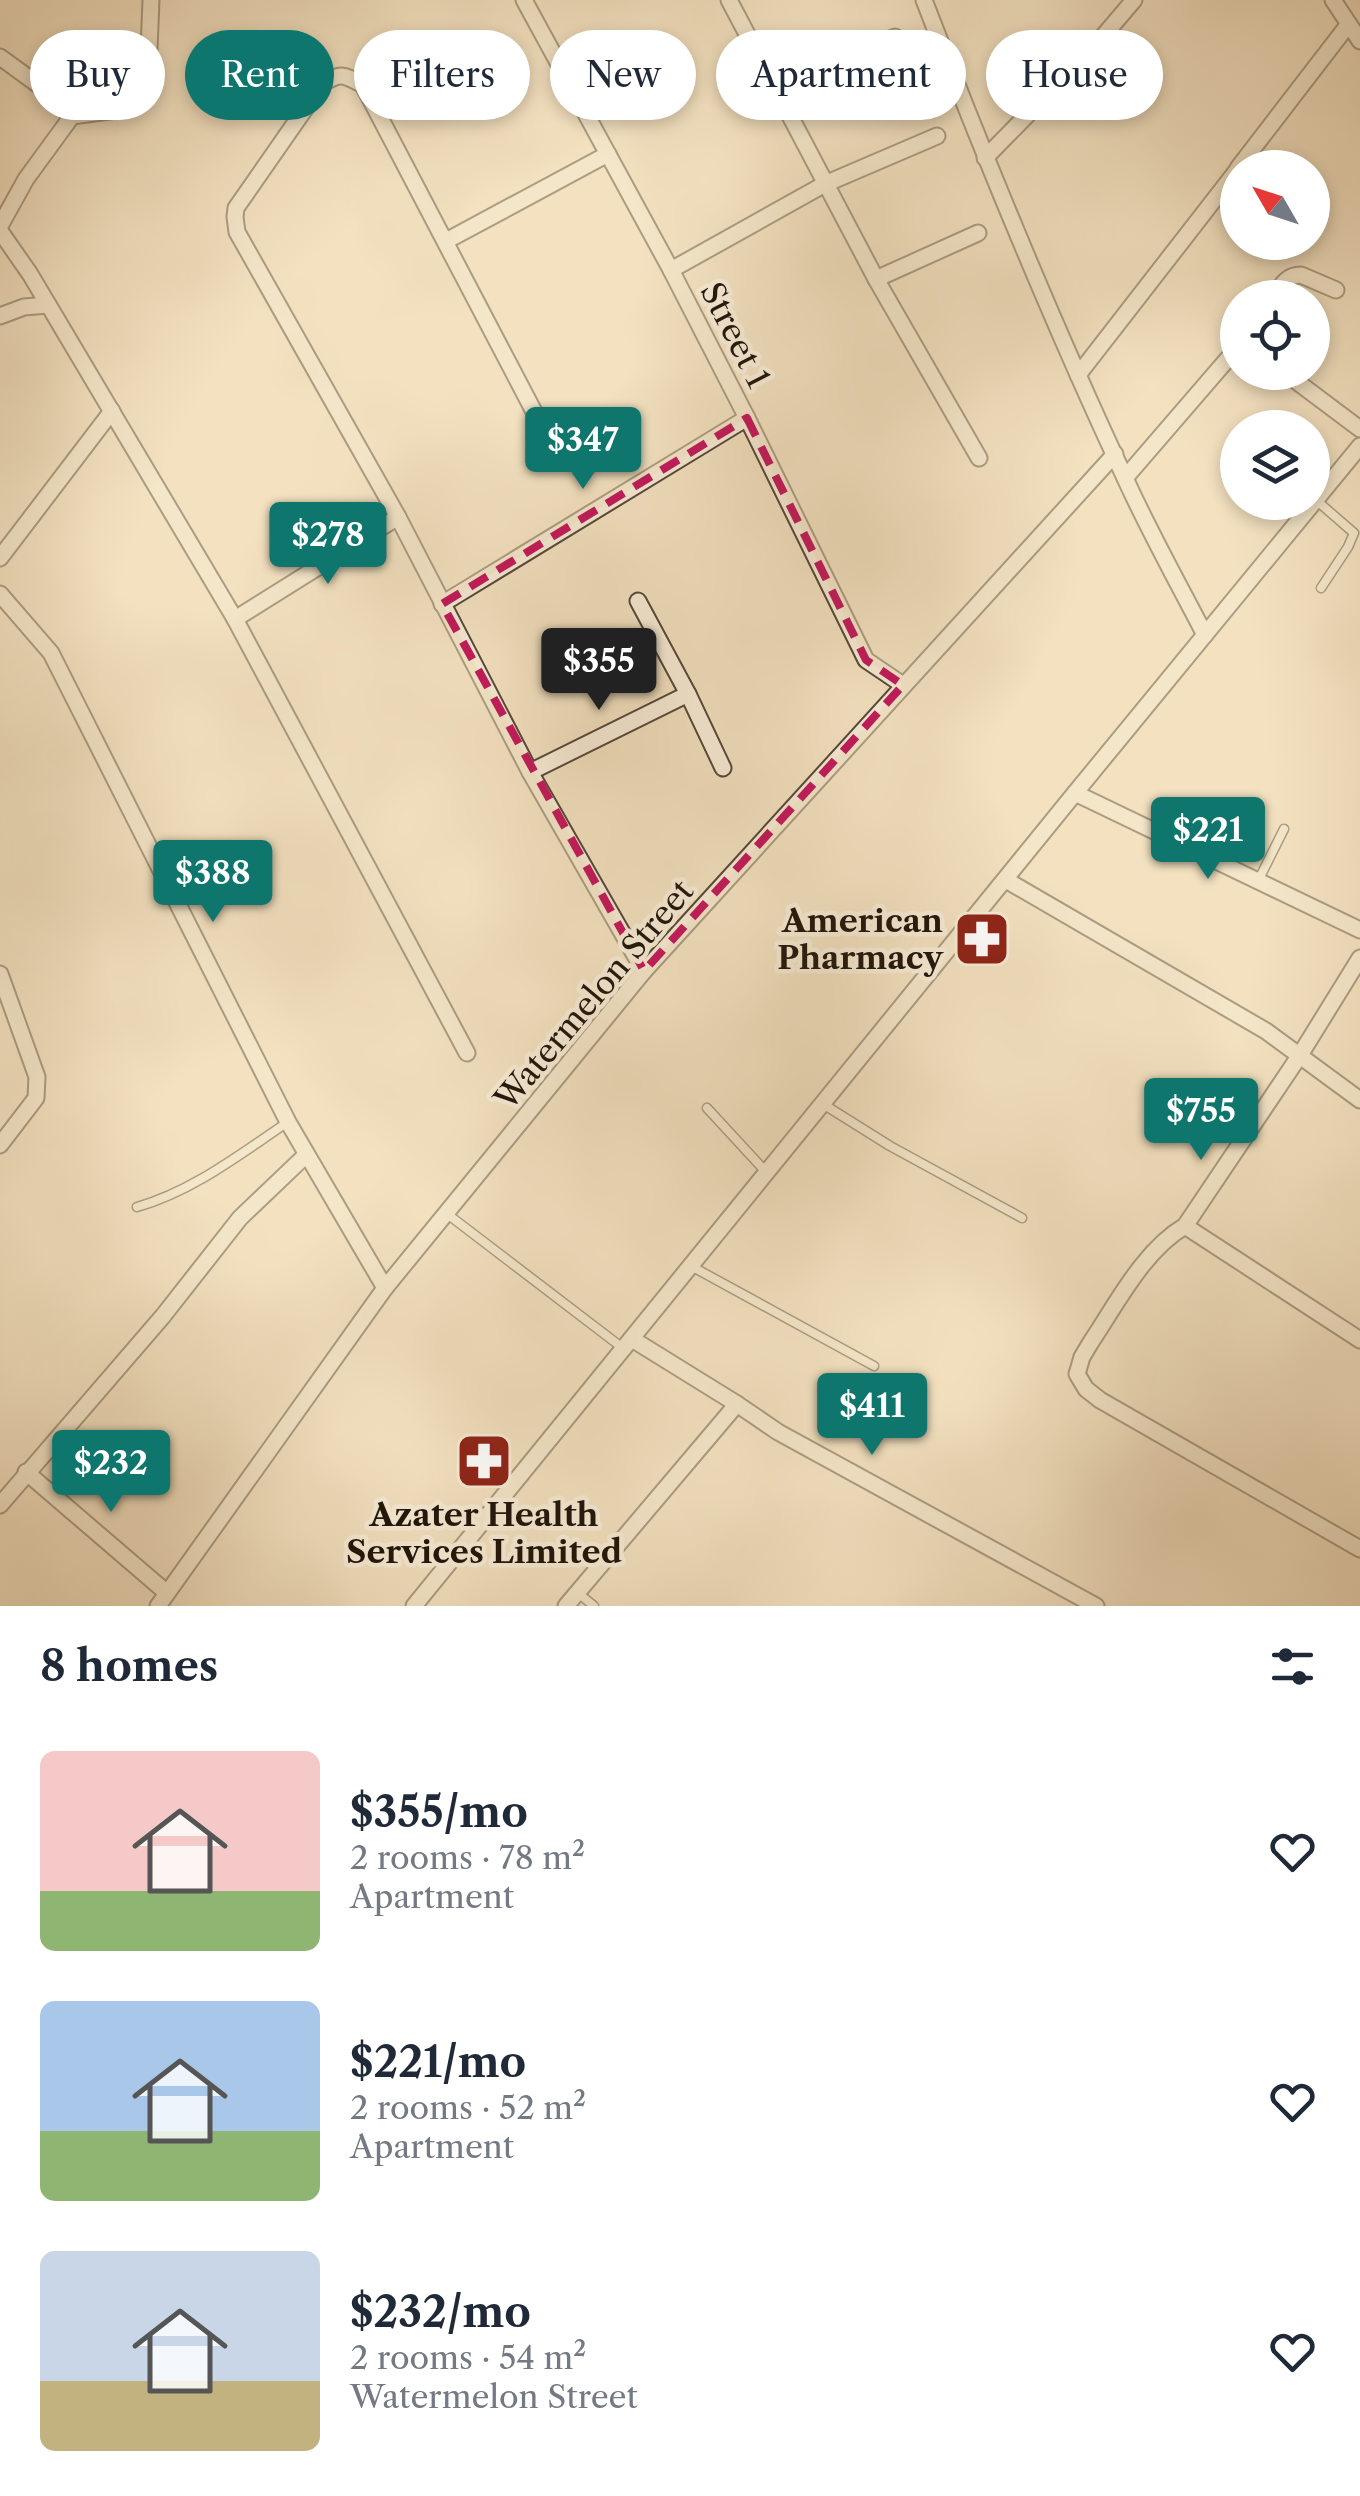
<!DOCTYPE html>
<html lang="en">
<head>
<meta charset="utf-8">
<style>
	body { margin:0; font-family:"Libre Caslon Text",serif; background:#f2f2f3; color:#1f2937; height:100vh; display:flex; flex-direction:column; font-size:38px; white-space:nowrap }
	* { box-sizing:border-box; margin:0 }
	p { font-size:32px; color:#747a83 }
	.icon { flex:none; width:55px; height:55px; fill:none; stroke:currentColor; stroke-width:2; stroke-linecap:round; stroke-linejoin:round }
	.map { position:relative; height:1606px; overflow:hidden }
	.side { display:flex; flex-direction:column; background:#fff; flex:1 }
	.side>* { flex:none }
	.hud { position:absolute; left:30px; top:30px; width:1300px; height:90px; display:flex; gap:20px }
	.needle { width:65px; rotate:309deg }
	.fabs { position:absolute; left:1220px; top:150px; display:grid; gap:20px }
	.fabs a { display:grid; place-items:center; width:110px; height:110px; border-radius:50%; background:#fff; box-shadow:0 5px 15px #0003; font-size:50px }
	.price { position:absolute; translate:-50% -85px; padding:0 22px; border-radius:10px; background:#0f766e; color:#fff; font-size:32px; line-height:65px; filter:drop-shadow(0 2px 5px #0008) }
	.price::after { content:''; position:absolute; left:50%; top:60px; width:30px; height:22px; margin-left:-15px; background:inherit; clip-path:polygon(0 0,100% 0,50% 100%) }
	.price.active { background:#222; color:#fff }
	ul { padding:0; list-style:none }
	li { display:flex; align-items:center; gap:30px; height:250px; padding:0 40px }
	li span { display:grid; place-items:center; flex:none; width:280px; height:200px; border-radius:15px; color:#555 }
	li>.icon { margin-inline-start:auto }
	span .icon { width:120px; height:120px; fill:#fffc; stroke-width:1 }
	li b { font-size:42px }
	h2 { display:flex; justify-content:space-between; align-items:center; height:120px; padding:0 40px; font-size:42px }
	.chip { padding:0 35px; border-radius:45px; background:#fff; box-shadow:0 5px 15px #0003; font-size:35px; line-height:90px }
	.chip.active { background:#0f766e; color:#fff }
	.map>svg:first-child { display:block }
</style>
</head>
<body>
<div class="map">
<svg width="1360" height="1606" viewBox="0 0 1360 1606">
	<rect width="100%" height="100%" fill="#f3e1c0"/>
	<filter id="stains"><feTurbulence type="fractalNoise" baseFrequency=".002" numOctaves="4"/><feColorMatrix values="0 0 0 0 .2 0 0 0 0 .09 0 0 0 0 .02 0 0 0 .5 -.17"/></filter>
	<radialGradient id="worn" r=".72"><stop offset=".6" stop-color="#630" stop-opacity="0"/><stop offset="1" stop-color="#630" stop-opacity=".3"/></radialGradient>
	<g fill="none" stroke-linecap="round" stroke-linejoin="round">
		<g stroke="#554838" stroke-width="11">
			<g id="service">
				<polyline points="1316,500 1354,533 1348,547 1321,588"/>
				<polyline points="1258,881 1284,829"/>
				<polyline points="823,1104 890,1146 1022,1218"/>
				<polyline points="707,1108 767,1173"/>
				<path d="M 137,1207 C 193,1191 240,1154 288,1122"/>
				<polyline points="446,1213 624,1349"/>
				<polyline points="691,1266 874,1366"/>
				<polyline points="578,1593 594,1606"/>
			</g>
		</g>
		<g stroke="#554838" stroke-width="19">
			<g id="minor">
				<polyline points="524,0 671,270 747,418 866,660 903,685"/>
				<polyline points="729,0 876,279 979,458"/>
				<path d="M 924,0 C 986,161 1052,322 1125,478 C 1149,531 1178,583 1205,635"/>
				<polyline points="1333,0 1360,41"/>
				<polyline points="0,57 48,92 72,116"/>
				<polyline points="773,85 895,37"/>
				<polyline points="985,158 1094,47 1134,0"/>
				<polyline points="1238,168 1348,25"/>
				<polyline points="0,226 26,179 72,116 124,109 149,49 151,0"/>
				<polyline points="0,231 30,274 235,619 467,1053"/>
				<polyline points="446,241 608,154"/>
				<polyline points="671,270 825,184 937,136"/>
				<polyline points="876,279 978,233"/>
				<path d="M 1273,298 C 1281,286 1286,275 1301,275 L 1336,290"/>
				<polyline points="0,316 24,307 48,305"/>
				<polyline points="1284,372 1360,429"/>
				<polyline points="1078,375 1238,169"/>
				<path d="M 553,448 L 363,85 C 344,75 342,72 323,83 L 236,208 L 235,217 L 237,232 L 398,517 L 530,772 L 644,971"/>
				<polyline points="1125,478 1238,347"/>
				<polyline points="0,558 112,411"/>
				<polyline points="0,594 51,653 288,1122 385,1288"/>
				<polyline points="638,601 688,694 723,768"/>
				<polyline points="442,604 747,418"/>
				<polyline points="235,619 398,517"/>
				<polyline points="530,772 688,694"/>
				<polyline points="1075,793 1360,930"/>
				<polyline points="1006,880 1266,1031 1360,1100"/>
				<path d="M 1360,958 L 1300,1055 L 1185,1226 C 1144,1250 1117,1303 1091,1342 L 1082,1357 L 1077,1374 L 1086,1389 L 1100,1400 L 1360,1549"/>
				<polyline points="0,974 37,1077 36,1098 0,1145"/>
				<polyline points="1185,1226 1360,1340"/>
				<polyline points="632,1339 737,1404 778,1432 1096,1606"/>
				<polyline points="26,1472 167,1593"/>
				<polyline points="0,1505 163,1316 240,1218 305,1156"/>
				<polyline points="158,1606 385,1288 644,971 1115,454"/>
				<polyline points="414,1606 1075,793 1360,446"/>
				<polyline points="566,1606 737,1404"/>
			</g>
		</g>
		<use href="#service" stroke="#f7ecd6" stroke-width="8"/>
		<use href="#minor" stroke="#f7ecd6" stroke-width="15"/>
	</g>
	<path d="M0 0H1360V1606H0ZM 747,418 L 866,660 L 903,685 L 644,971 L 442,604 Z" fill="#f3e1c0" fill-opacity=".55" fill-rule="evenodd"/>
	<path fill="none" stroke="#c2185b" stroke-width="8" stroke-dasharray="20 12" stroke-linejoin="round" d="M 747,418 L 866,660 L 903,685 L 644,971 L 442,604 Z"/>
	<defs>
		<g id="pharmacy-square" transform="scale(2.875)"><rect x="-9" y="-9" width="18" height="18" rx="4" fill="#8f2418" stroke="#f7ecd6"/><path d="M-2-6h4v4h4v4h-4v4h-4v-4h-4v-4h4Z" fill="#fff"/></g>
	</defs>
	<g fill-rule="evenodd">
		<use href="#pharmacy-square" x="982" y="939"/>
		<use href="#pharmacy-square" x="484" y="1461"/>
	</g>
	<g text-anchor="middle" stroke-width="9" stroke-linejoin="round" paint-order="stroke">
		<g font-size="32" fill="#20150a" stroke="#f7ecd6">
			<text transform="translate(735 335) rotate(63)" y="11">Street 1</text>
			<text transform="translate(594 995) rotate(-50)" y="11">Watermelon Street</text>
		</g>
		<g font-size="32" font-weight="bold" fill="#20150a" stroke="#f7ecd6" text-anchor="end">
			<text x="943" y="932">American<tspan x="943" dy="37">Pharmacy</tspan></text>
			<text x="484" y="1526" text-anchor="middle">Azater Health<tspan x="484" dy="37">Services Limited</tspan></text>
		</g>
	</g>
	<rect width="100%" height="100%" filter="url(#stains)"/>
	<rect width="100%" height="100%" fill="url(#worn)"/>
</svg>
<div class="fabs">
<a><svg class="needle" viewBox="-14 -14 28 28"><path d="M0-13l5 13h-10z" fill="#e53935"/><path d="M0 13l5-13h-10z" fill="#747a83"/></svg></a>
<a><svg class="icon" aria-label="locate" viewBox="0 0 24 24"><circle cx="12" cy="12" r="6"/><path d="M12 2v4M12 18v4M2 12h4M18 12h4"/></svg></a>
<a><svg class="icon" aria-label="layers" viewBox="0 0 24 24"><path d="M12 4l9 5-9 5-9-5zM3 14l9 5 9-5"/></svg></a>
</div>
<b class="price" style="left:583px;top:492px">$347</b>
<b class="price" style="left:328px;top:587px">$278</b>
<b class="price active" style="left:599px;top:713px">$355</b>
<b class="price" style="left:1208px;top:882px">$221</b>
<b class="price" style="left:213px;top:925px">$388</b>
<b class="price" style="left:1201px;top:1163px">$755</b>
<b class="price" style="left:872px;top:1458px">$411</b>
<b class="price" style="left:111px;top:1515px">$232</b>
<div class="hud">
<a class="chip">Buy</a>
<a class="chip active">Rent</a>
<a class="chip">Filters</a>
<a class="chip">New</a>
<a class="chip">Apartment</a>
<a class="chip">House</a>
</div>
</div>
<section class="side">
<h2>8 homes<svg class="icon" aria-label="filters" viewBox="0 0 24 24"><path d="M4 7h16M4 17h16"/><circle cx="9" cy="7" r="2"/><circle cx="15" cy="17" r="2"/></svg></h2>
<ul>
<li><span style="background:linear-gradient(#f6c9c9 70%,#8fb573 0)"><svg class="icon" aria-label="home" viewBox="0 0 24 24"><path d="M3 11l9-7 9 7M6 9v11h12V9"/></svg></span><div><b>$355/mo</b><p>2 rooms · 78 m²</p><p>Apartment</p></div><svg class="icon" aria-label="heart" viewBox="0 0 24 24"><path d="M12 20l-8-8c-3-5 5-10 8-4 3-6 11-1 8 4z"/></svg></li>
<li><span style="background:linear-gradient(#a9c7e8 65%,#8fb573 0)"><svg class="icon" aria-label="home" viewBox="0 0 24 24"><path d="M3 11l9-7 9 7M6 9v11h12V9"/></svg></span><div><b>$221/mo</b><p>2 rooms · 52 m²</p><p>Apartment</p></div><svg class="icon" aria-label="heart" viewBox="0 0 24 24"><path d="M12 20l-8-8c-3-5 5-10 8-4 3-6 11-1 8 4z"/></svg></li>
<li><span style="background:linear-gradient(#c9d6e8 65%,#c2b280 0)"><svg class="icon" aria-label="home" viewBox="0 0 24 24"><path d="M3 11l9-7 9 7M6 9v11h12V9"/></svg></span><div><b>$232/mo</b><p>2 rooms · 54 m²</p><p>Watermelon Street</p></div><svg class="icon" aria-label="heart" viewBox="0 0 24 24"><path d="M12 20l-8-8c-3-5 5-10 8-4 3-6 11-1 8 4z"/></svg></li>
</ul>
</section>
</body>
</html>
